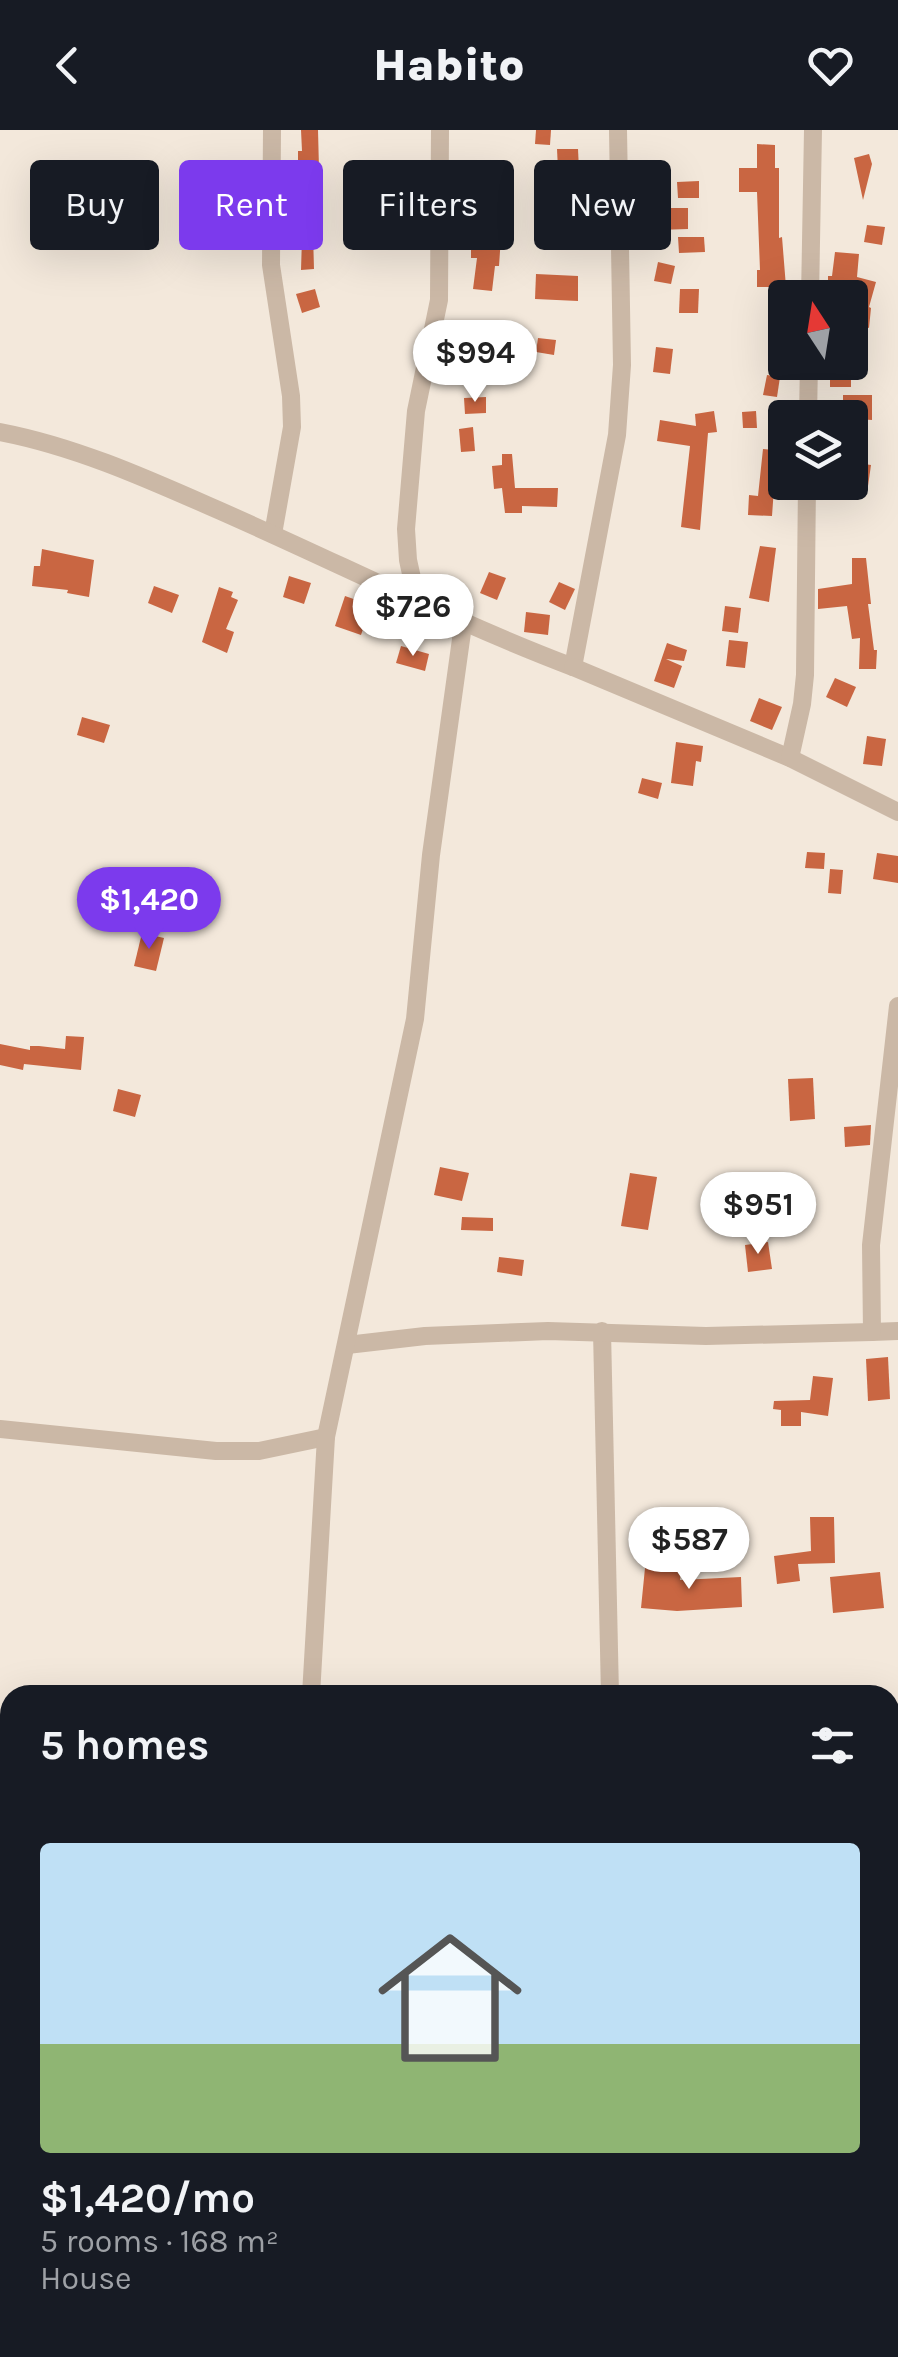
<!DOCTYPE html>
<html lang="en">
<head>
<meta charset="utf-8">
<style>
	body { margin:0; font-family:Karla,sans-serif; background:#242831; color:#f1f3f6; height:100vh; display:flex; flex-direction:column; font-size:38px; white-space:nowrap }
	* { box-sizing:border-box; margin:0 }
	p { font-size:32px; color:#9ea1a6 }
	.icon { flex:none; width:55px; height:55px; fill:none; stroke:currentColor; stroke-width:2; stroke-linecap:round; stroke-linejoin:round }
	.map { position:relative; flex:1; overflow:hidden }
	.drawer { position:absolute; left:0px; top:1555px; width:900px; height:672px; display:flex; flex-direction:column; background:#171b24; border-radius:30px 30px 0 0; box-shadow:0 10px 40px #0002 }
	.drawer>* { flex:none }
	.guide { position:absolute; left:30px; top:30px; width:840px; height:90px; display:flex; gap:20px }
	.needle { width:65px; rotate:348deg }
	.fabs { position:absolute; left:768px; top:150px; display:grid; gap:20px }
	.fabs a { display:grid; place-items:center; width:100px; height:100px; border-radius:10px; background:#171b24; box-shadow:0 10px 40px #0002; font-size:50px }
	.price { position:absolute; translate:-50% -85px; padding:0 22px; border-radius:35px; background:#fff; color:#222; font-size:32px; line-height:65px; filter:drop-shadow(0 2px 5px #0008) }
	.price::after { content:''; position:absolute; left:50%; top:60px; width:30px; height:22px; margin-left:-15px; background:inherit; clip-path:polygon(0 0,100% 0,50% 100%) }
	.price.selected { background:#7c3aed; color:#fff }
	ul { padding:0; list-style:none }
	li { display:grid; align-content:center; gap:20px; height:530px; padding:0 40px }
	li+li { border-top:2px solid #363941 }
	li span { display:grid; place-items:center; height:310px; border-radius:10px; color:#555 }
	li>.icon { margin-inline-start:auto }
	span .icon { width:180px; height:180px; fill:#fffc; stroke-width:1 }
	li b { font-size:42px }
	h2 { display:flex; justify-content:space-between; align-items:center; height:120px; padding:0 40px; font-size:42px }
	.tag { padding:0 35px; border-radius:10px; background:#171b24; box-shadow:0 10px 40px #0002; font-size:35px; line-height:90px }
	.tag.selected { background:#7c3aed; color:#fff }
	header { display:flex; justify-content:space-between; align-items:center; height:130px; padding:0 40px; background:#171b24; font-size:45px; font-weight:800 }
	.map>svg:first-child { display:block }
</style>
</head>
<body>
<header><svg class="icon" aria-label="back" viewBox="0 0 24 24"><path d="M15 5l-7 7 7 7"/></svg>Habito<svg class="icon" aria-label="heart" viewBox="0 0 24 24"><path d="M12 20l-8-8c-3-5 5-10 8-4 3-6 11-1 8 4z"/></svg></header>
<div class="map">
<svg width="898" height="2227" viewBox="0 0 898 2227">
	<rect width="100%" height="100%" fill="#f3e8db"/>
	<g fill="#c96642">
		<polygon points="301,0 318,0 319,39 314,40 312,70 298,69 298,21 302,21"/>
		<polygon points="536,0 551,0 550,15 535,14"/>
		<polygon points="757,14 775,15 775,38 779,38 779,108 782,107 786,157 757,157 757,140 760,140 757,62 739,62 739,38 757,38"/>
		<polygon points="557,19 578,19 579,40 558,40"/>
		<polygon points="869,24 872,34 863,70 854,28"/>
		<polygon points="389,50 406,52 401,89 407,89 406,106 391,105 392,68 386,67"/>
		<polygon points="699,51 699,68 678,68 677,52"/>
		<polygon points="303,76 311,76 312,84 323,85 321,105 313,104 314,139 301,140"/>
		<polygon points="583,77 598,77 597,101 583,100"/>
		<polygon points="658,78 688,78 688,99 658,100"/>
		<polygon points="491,80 494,106 501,107 499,136 495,136 492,161 473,159 477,128 471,128 471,111 476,111 472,83"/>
		<polygon points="867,95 885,97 882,115 864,112"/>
		<polygon points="678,107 704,107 705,122 679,123"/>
		<polygon points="835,122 859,124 857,147 876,152 869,177 871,178 869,198 866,197 863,223 850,221 853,196 850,196 850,168 828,168 828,146 832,146"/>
		<polygon points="658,132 675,136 671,154 654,151"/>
		<polygon points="536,144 578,146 578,171 535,169"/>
		<polygon points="315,159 320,177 302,183 296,164"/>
		<polygon points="680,159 699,159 698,183 679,183"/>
		<polygon points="538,208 556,210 554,225 536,222"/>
		<polygon points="656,217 673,219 670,244 653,242"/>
		<rect x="830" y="240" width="21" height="17"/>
		<polygon points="767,245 780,247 777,267 763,265"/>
		<polygon points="843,265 872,265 872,290 843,288"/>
		<polygon points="486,267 486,283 465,284 464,268"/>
		<polygon points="714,281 717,302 708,303 700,400 681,397 690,316 657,311 660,290 696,296 695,284"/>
		<polygon points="756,281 757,298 743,298 742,282"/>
		<polygon points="473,297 475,321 461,322 459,299"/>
		<polygon points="763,319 784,321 781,345 775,344 772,386 748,385 749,365 758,366"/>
		<polygon points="502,324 512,324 515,358 558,358 557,377 522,376 522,383 505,383 502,358 494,359 492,336 502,335"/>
		<polygon points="850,332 871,335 868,356 850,353"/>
		<polygon points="760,416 776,418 769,472 749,468"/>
		<polygon points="42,419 94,430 89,467 67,463 68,460 32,456 34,436 40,436"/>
		<polygon points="852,428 866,428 871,474 868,474 874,520 877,520 876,539 859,539 860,508 852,509 847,476 818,479 818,459 852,454"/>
		<polygon points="489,442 506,448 497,470 480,463"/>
		<polygon points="289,446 311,453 304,474 283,467"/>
		<polygon points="559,452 575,459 565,480 549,472"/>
		<polygon points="154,456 179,465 172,483 148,473"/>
		<polygon points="219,457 233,462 231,467 238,470 226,499 234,502 227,523 202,512"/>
		<polygon points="345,466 371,475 361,505 335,496"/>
		<polygon points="725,476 741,478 738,503 722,501"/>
		<polygon points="526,482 550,485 548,505 524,502"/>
		<polygon points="729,510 748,512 745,538 726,536"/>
		<polygon points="667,513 687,520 684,531 666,529 682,536 674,558 654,551"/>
		<polygon points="401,516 429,524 425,541 396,533"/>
		<polygon points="835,548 856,557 847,577 826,567"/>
		<polygon points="759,568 782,577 772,600 750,591"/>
		<polygon points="82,587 110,595 104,613 77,605"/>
		<polygon points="867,606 886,609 882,636 863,634"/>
		<polygon points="676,612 703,616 701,632 696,631 693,656 671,653"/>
		<polygon points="642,648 662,653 658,669 638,663"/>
		<polygon points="807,722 825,723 824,739 805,738"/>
		<polygon points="877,723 898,726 898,753 873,749"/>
		<polygon points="830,739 843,740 841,764 828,763"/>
		<polygon points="142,803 164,808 156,841 134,836"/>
		<polygon points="66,906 84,907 81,940 24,934 23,940 0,935 0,914 30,920 30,916 39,916 65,919"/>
		<polygon points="813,948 815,989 790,991 788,949"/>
		<polygon points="118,959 141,965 135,987 113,981"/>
		<polygon points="871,995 870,1015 845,1017 844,997"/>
		<polygon points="440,1037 469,1043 462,1071 434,1065"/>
		<polygon points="630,1043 657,1047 648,1100 621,1096"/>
		<polygon points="462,1087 493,1088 493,1101 461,1100"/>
		<polygon points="768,1112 772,1139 748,1142 745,1115"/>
		<polygon points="499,1127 524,1130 522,1146 497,1142"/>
		<polygon points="888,1227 890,1269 868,1271 866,1229"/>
		<polygon points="813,1246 833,1248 828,1286 801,1282 801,1296 781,1296 781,1280 773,1279 774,1271 810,1270"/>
		<polygon points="810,1387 834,1387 835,1433 798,1434 800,1451 777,1454 774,1426 811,1421"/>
		<polygon points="645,1438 681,1441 680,1450 741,1447 742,1477 677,1481 641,1478"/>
		<polygon points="880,1442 884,1478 833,1483 830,1447"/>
	</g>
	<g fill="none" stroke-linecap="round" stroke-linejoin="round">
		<g stroke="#cbb8a6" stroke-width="18">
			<polyline points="272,0 271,135 291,266 292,297 273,404"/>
			<polyline points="810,168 813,0"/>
			<polyline points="808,288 809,232"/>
			<path d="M 0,302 C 73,316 141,346 209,376 C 331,429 449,490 573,537 L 617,305 L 622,235 L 618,0"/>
			<polyline points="417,471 408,430 406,399 416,281 439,170 440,0"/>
			<polyline points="573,537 790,628 898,682"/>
			<polyline points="790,628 802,574 805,545 807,352"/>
			<polyline points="602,1201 610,1565"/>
			<polyline points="872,1202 898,1201"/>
			<polyline points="347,1215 425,1206 548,1201 706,1206 872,1202 871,1115 898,876"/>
			<polyline points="0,1299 216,1321 259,1321 326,1307"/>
			<polyline points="311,1565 326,1307 415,889 431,725 463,495"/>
			<polyline points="188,2227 189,2218"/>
		</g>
	</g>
</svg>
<div class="fabs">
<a><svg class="needle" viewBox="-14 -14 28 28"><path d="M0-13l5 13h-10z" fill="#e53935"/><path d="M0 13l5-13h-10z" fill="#9ea1a6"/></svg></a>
<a><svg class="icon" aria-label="layers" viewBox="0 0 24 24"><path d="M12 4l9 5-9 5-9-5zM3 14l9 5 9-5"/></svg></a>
</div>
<b class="price" style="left:475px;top:275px">$994</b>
<b class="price" style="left:413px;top:529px">$726</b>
<b class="price selected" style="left:149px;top:822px">$1,420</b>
<b class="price" style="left:758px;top:1127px">$951</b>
<b class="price" style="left:689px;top:1462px">$587</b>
<div class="guide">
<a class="tag">Buy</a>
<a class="tag selected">Rent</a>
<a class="tag">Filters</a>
<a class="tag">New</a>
</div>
<section class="drawer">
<h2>5 homes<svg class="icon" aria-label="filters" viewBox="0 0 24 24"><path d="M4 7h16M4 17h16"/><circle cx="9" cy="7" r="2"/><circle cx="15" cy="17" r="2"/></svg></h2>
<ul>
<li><span style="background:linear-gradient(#bfe0f5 65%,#8fb573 0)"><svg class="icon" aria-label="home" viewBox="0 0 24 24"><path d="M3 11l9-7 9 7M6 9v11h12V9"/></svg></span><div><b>$1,420/mo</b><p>5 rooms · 168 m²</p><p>House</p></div></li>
</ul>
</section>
</div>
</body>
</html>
